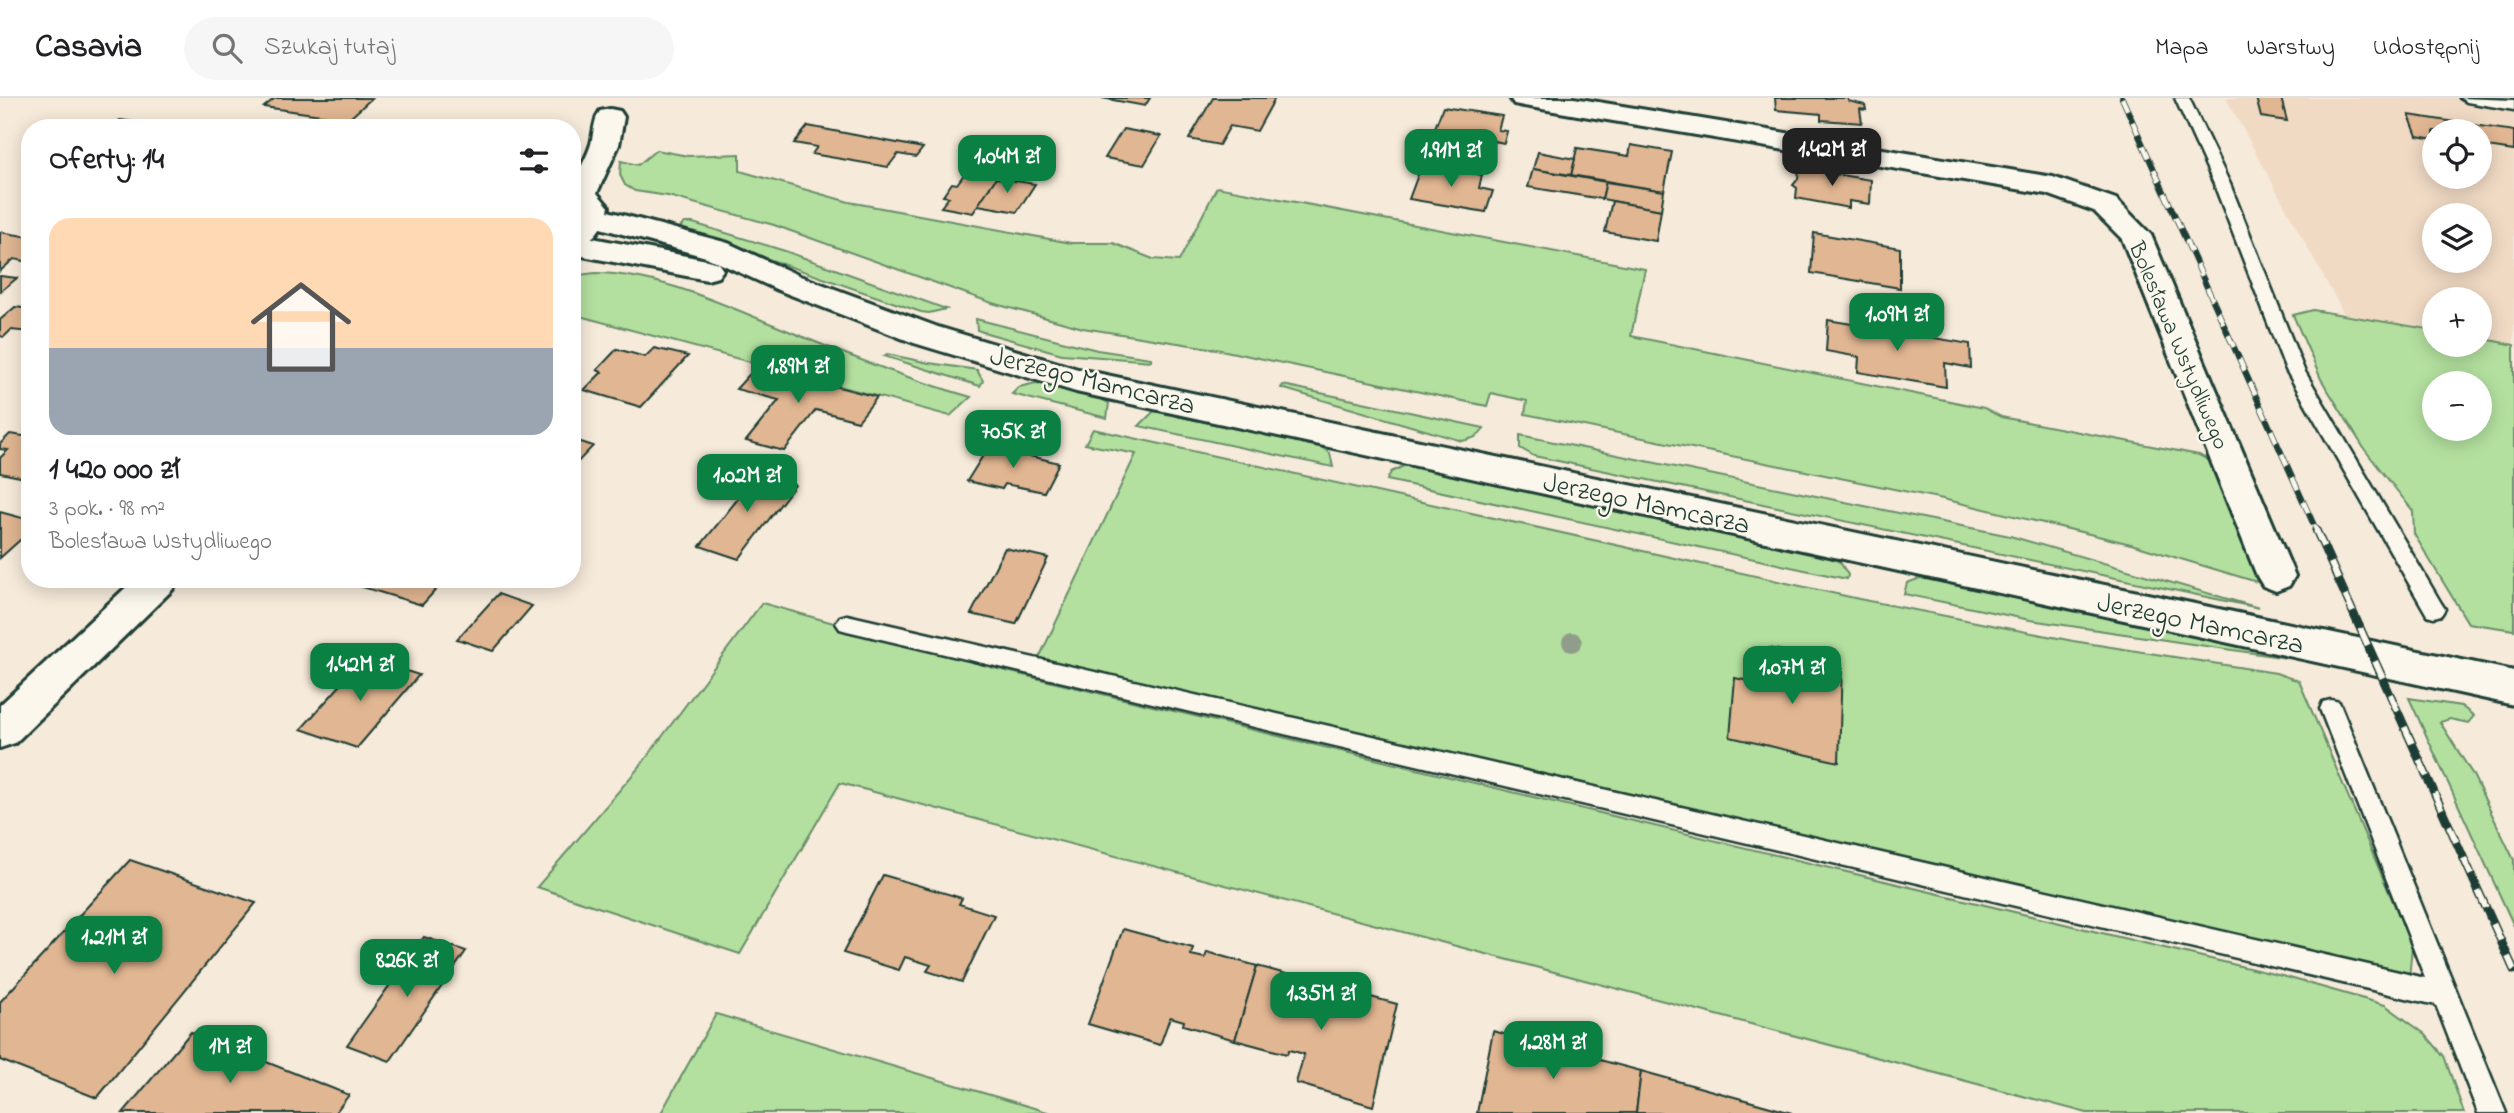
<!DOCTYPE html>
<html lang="pl">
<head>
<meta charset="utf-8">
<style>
	body { margin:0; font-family:"Indie Flower",sans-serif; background:#f6f6f6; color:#202124; height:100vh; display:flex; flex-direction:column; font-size:26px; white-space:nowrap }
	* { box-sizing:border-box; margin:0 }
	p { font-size:23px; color:#757577 }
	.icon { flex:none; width:38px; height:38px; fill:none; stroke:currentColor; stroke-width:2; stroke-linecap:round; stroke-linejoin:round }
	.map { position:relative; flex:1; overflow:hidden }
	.details { position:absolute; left:21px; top:21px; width:560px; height:469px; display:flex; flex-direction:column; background:#fff; border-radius:28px; box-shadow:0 4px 18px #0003 }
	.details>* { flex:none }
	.fabs { position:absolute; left:2422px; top:21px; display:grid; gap:14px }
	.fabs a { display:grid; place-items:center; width:70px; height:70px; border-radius:50%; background:#fff; box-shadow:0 4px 18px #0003; font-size:35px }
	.price { position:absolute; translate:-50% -60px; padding:0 16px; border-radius:14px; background:#0b8043; color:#fff; font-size:23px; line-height:46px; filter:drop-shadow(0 2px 4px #0008) }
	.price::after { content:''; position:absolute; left:50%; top:42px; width:21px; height:16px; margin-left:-10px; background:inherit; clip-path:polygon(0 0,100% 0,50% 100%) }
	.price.active { background:#222; color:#fff }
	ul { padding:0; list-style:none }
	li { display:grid; align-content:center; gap:14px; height:371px; padding:0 28px }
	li+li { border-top:2px solid #e0e0e0 }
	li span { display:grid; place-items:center; height:217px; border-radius:21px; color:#555 }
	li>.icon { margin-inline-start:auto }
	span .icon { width:126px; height:126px; fill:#fffc; stroke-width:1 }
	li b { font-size:30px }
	h2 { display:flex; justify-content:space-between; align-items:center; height:84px; padding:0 28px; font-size:30px }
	header { display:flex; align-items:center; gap:42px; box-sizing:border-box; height:98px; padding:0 35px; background:#fff; border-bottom:2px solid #e0e0e0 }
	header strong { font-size:33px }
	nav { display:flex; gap:38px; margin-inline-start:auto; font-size:24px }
	.search { width:490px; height:63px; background:#f6f6f6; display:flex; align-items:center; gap:18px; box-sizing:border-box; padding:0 24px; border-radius:38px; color:#757577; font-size:26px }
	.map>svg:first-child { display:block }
</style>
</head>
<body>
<header>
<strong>Casavia</strong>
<div class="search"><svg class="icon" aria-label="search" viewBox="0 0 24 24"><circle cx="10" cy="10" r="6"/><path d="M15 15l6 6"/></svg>Szukaj tutaj</div>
<nav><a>Mapa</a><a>Warstwy</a><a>Udostępnij</a></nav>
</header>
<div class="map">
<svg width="2514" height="1015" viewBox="0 0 2514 1015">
	<rect width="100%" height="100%" fill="#f6eada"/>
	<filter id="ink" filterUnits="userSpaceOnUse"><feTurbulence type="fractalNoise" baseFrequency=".0143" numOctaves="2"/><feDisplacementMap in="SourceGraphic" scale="14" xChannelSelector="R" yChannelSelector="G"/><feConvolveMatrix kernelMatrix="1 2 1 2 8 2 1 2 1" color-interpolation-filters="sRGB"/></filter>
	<g filter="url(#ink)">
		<path fill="#f0dac4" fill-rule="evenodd" d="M 2226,0 L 2514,0 L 2514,247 L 2480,240 L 2480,201 L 2434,201 L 2434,232 L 2344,216 ZM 2434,33 L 2480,33 L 2480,79 L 2434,79 ZM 2434,117 L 2480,117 L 2480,163 L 2434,163 Z"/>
		<g fill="#b3e09f" stroke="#698e6a" stroke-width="2" fill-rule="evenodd">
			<polygon points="656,52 688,58 740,56 740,73 849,104 1071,145 1113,145 1153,161 1179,163 1217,89 1645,171 1631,238 1984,310 2001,319 2199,357 2212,364 2244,442 2257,484 2131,446 1943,401 1525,316 1527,303 1491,295 1487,308 1216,251 1083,230 992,205 774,127 668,98 635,93 625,87 620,77 621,63 638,67"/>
			<polygon points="685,125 693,125 785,153 946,211 929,215 921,214 679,130"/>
			<path d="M 595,175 C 658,176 717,204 774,227 C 839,254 904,280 971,299 L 950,318 L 572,216 L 572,178 Z"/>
			<path d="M 2313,212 L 2434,232 L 2434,247 L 2480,247 L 2480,240 L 2514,247 L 2514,532 L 2468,525 L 2414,436 L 2413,413 L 2365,352 L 2321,281 L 2293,217 ZM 2434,285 L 2480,285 L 2480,331 L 2434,331 Z"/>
			<polygon points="976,221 1097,252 1151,260 1151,263 1062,256 983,234 977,232"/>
			<polygon points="887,256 929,265 977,272 983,283 980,288 884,258"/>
			<polygon points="1036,285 1103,302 1109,305 1107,320 1012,296 1019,289"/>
			<path d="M 1283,287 L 1484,330 C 1480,339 1471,341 1462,343 L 1281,290 Z"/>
			<polygon points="1154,313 1321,349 1330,355 1333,369 1139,328"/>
			<polygon points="1093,331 1859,501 2073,543 2276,575 2299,583 2412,848 2409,881 1039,560 1136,356 1085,346"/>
			<polygon points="1520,337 2010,438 2259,510 1534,358 1520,350"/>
			<polygon points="1406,367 1829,459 1840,464 1848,477 1847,481 1387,382 1391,374"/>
			<polygon points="1923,479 2286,557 2287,560 2030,522 1904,496 1907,485"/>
			<polygon points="762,505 998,571 2286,879 2385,907 2425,936 2444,958 2464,1015 2087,1015 840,685 740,856 537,789 641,667"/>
			<polygon points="2409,600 2461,608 2474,618 2468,625 2450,621 2440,624 2473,677 2514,762 2514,828"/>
			<polygon points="716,916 1051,1015 661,1015"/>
		</g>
		<g fill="#e1b692" stroke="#1f3d34" stroke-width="2">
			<polygon points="275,0 372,0 349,21 264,9"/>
			<polygon points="1102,0 1150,0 1145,8"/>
			<polygon points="1213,0 1275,0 1257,33 1230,28 1219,47 1189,41"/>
			<polygon points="1775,0 1848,0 1848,3 1865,7 1866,12 1860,11 1862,25 1821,22 1821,16 1776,12"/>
			<polygon points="2256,0 2281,0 2287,23 2261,19"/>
			<polygon points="1443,9 1502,18 1498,32 1507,33 1504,45 1494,43 1491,50 1431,40"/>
			<polygon points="2409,17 2514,33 2514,53 2480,48 2480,33 2434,33 2434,41 2417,38"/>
			<polygon points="120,22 161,28 111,30"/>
			<polygon points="808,28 923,50 916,59 898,56 888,69 812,56 817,49 794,45"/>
			<polygon points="1123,31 1161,38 1144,67 1105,60"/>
			<polygon points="1631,47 1672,54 1664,93 1571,77 1577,50 1629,58"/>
			<polygon points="1538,54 1575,61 1571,77 1533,71"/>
			<polygon points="1422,66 1482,77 1479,90 1493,93 1486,114 1409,101"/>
			<polygon points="1799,70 1871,82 1870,106 1849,103 1849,110 1796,100 1797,90 1793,87 1798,81"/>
			<polygon points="968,71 999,76 973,115 941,109 949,99 943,98 952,85 957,86"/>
			<polygon points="1533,71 1606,84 1602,101 1528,89"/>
			<polygon points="996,80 1035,86 1017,114 978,107"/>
			<polygon points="1606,84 1664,93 1661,112 1602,101"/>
			<polygon points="1612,103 1661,112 1656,143 1605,134"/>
			<polygon points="0,134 30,139 30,164 14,161 0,173"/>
			<polygon points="1814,135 1900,150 1900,190 1811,175"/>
			<polygon points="0,178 17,180 0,194"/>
			<polygon points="15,209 30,211 30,234 11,232 4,239 0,238 0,222"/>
			<polygon points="1828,222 1970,246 1971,270 1945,265 1946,289 1858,274 1859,259 1826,253"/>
			<polygon points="654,250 688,258 641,309 584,292 602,274 597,272 617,251 645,259"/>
			<polygon points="757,268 877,299 858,323 816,312 784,353 746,343 779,302 736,291"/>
			<polygon points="30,333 30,381 0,375 0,360 8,352 0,351 0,346 10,336 23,338"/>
			<polygon points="572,341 593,348 572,370"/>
			<polygon points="989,348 1059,365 1044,394 1005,386 1002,391 967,383"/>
			<polygon points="746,373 795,387 739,461 700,448 745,392 732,389"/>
			<polygon points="0,414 30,422 30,433 0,460"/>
			<polygon points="1005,450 1048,460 1016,526 971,516"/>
			<polygon points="361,481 452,481 441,486 422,507 356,487"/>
			<polygon points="498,496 532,508 493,553 457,541"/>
			<polygon points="1769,550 1842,565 1839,664 1730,639 1735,580 1767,587"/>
			<polygon points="365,560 419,577 357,650 301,631"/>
			<polygon points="130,762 256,805 97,1000 0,962 0,904"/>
			<polygon points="883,777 962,800 959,806 994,817 962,884 927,873 931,867 905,859 899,872 843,855"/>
			<polygon points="1123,831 1193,850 1191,857 1205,860 1207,854 1257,868 1235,942 1183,927 1184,923 1170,919 1160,947 1088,926"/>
			<polygon points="424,839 466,853 390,963 347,947"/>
			<polygon points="1257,868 1308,882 1307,888 1321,892 1322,886 1397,906 1373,1008 1296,985 1304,956 1289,952 1287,956 1235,942"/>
			<polygon points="1493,933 1569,954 1569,960 1585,964 1585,958 1641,973 1636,1015 1477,1015"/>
			<polygon points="191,934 349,997 335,1015 123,1015"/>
			<polygon points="1641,973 1792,1015 1636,1015"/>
		</g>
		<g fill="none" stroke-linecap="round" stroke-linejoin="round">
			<g stroke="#1f3d34" stroke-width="5">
				<g id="service">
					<polygon points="2175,0 2189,0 2230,86 2304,272 2441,505 2445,511 2441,517 2434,519 2427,517 2286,272 2214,86"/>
					<polygon points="2460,0 2514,2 2514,12 2467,4"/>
					<polygon points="847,517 2425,880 2320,611 2323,604 2331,602 2339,604 2342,611 2506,1015 2478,1015 2436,907 847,533 840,531 836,525 840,519"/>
				</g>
			</g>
			<g stroke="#1f3d34" stroke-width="6">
				<g id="minor">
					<polygon points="1510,0 1574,0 2053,79 2116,101 2151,137 2295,478 2289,488 2276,493 2263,488 2257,478 2122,141 2094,113 2047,96 1524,8 1514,6"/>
					<polygon points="593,109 728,145 800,178 938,229 1078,271 2514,573 2514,607 1076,294 914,245 778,192 706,159 582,125 578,118 582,111"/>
					<polygon points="572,136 707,162 718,165 723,172 718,179 707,182 572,156"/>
				</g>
			</g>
			<g stroke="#1f3d34" stroke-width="6">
				<g id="tertiary">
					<path d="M 610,11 L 620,13 L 624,19 L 619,47 L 597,95 L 609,109 C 604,129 593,145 572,150 L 572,125 L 579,111 L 572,105 C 572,76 583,71 591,46 C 594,35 593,23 600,13 Z"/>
					<polygon points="135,481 179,481 173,491 15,645 0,650 0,607"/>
				</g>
			</g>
			<use href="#service" fill="#fbf7ec" fill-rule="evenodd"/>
			<use href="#minor" fill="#fbf7ec" fill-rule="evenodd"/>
			<use href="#tertiary" fill="#fbf7ec" fill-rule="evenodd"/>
			<g stroke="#1f3d34" stroke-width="6">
				<polyline id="rail-far1" points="2122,0 2317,434"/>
			</g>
			<g stroke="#1f3d34" stroke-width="9">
				<polyline id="rail" points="2316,432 2514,872"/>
			</g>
			<use href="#rail-far1" stroke="#fbf7ec" stroke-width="4.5" stroke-dasharray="13" stroke-linecap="butt"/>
			<use href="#rail" stroke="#fbf7ec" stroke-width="6" stroke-dasharray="18" stroke-linecap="butt"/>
		</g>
		<circle fill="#909d8a" cx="1572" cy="544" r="10"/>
	</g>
	<g text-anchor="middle" stroke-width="5" stroke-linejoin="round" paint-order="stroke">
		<g font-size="23" fill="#1f3d34" stroke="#fbf7ec">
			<text transform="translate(2180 247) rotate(67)" y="8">Bolesława Wstydliwego</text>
		</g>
		<g font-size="28" fill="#1f3d34" stroke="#fbf7ec">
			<text transform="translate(1093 281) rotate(14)" y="10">Jerzego Mamcarza</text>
			<text transform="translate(1647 404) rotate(12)" y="10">Jerzego Mamcarza</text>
			<text transform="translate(2201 524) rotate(12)" y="10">Jerzego Mamcarza</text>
		</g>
	</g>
</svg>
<div class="fabs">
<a><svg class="icon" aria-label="locate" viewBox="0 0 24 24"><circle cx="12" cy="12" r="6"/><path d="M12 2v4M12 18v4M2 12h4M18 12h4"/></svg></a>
<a><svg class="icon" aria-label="layers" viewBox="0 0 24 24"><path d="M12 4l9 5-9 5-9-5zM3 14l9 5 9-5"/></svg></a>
<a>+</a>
<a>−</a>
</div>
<b class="price active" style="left:1832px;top:90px">1.42M zł</b>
<b class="price" style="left:1451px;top:91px">1.91M zł</b>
<b class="price" style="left:1007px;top:97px">1.04M zł</b>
<b class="price" style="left:1897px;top:255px">1.09M zł</b>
<b class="price" style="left:798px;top:307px">1.89M zł</b>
<b class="price" style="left:1013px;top:372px">705K zł</b>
<b class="price" style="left:747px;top:416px">1.02M zł</b>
<b class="price" style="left:360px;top:605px">1.42M zł</b>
<b class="price" style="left:1792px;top:608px">1.07M zł</b>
<b class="price" style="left:114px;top:878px">1.21M zł</b>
<b class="price" style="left:407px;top:901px">826K zł</b>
<b class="price" style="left:1321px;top:934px">1.35M zł</b>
<b class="price" style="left:1553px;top:983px">1.28M zł</b>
<b class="price" style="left:230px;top:987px">1M zł</b>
<section class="details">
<h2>Oferty: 14<svg class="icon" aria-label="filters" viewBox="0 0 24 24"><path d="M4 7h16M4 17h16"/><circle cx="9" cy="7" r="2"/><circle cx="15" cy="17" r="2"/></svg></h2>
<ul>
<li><span style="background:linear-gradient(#ffd9b3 60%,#9aa5b1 0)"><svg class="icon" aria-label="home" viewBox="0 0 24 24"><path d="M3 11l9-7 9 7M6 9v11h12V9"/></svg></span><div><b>1 420 000 zł</b><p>3 pok. · 98 m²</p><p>Bolesława Wstydliwego</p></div></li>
</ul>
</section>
</div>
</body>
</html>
